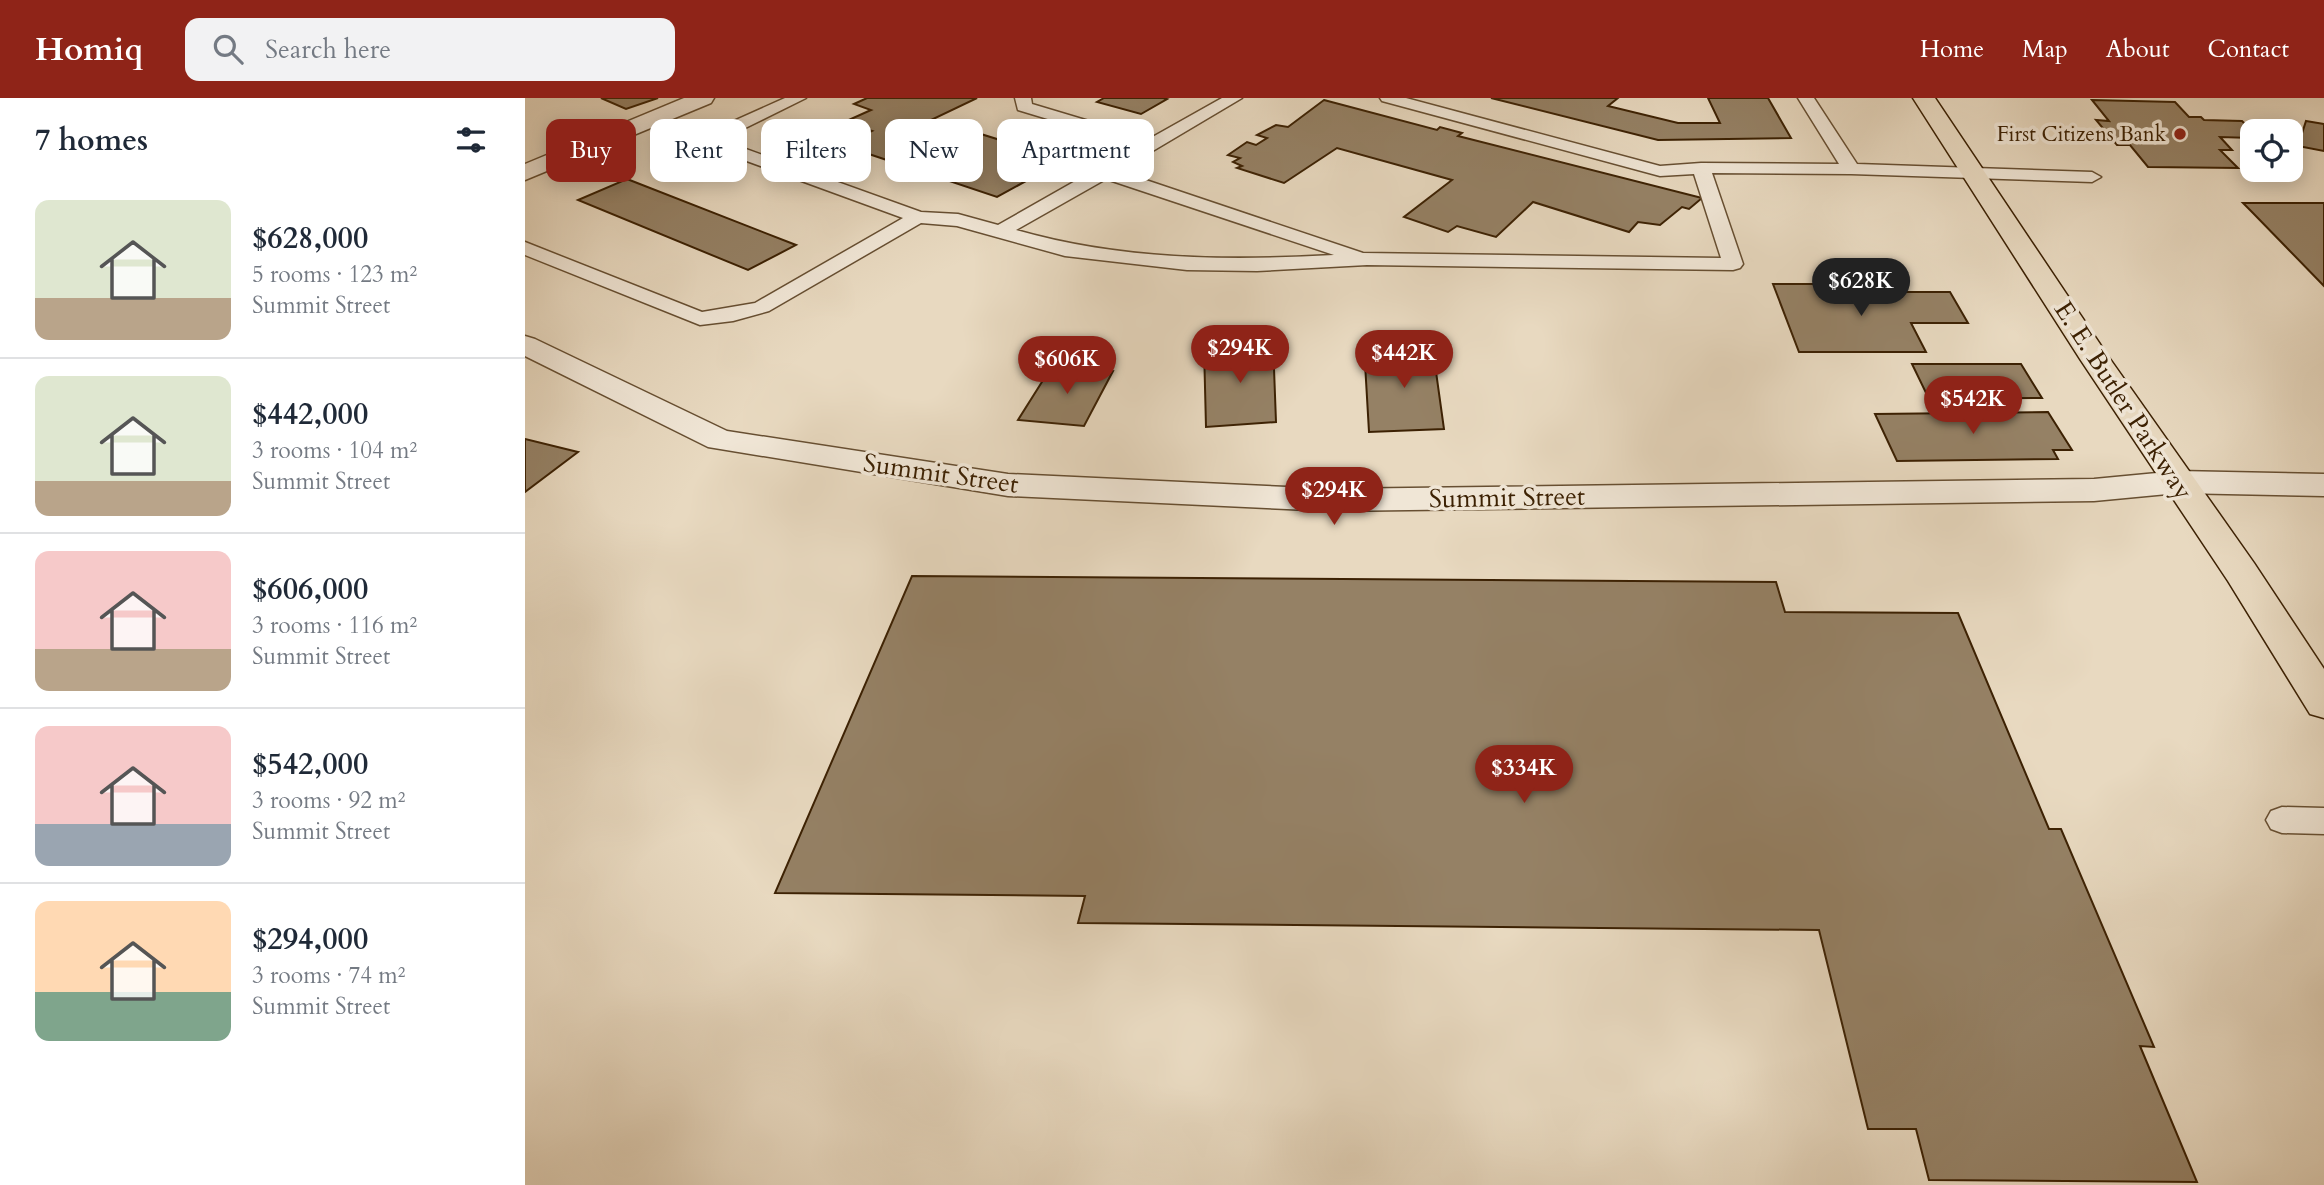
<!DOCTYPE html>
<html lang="en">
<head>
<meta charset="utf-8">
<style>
	body { margin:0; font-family:Cardo,serif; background:#f2f2f3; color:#1f2937; height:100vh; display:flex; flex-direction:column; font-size:26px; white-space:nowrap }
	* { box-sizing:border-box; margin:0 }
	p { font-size:23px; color:#747a83 }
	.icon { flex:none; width:38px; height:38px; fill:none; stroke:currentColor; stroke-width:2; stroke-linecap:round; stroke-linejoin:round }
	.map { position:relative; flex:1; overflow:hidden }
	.sheet { display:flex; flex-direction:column; background:#fff; width:525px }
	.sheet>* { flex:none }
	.banner { position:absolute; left:21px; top:21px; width:665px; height:63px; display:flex; gap:14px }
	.buttons { position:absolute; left:1715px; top:21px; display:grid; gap:14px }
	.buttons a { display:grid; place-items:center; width:63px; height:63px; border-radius:14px; background:#fff; box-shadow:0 4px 18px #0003; font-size:35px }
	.price { position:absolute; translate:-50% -60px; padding:0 16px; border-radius:24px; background:#8f2418; color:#fff; font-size:23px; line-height:46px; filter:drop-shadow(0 2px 4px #0008) }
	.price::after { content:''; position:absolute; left:50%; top:42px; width:21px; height:16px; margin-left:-10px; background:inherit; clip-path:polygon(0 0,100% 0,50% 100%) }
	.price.on { background:#222; color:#fff }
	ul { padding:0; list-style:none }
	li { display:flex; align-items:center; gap:21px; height:175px; padding:0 35px }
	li+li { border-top:2px solid #e0e1e3 }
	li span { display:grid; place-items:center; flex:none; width:196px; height:140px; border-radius:14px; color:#555 }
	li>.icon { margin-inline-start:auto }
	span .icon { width:84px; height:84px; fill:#fffc; stroke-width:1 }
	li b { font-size:30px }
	h2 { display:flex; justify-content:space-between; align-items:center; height:84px; padding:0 35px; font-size:30px }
	.pill { padding:0 24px; border-radius:14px; background:#fff; box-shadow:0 4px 18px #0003; font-size:24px; line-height:63px }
	.pill.on { background:#8f2418; color:#fff }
	header { display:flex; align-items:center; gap:42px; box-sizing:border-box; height:98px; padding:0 35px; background:#8f2418; color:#fff }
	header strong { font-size:33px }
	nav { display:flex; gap:38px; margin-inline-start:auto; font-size:24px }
	.search { width:490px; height:63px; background:#f2f2f3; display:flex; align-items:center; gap:18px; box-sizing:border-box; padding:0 24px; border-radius:14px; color:#747a83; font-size:26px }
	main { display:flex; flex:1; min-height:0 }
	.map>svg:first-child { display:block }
</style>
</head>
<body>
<header>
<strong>Homiq</strong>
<div class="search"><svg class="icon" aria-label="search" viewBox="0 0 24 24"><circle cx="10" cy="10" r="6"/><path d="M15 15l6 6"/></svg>Search here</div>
<nav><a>Home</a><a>Map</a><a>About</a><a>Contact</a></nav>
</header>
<main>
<section class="sheet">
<h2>7 homes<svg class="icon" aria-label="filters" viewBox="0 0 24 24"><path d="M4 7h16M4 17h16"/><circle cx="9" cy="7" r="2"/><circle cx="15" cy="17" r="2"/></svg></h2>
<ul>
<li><span style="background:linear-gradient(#dfe7d0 70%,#b9a48a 0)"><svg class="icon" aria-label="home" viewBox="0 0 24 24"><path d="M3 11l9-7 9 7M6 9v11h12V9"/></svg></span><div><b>$628,000</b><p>5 rooms · 123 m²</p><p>Summit Street</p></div></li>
<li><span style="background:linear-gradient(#dfe7d0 75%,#b9a48a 0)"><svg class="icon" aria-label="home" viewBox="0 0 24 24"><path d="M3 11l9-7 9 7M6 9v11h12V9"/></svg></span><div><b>$442,000</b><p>3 rooms · 104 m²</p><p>Summit Street</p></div></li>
<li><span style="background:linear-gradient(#f6c9c9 70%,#b9a48a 0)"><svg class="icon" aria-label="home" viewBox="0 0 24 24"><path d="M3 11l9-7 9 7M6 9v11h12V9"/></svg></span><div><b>$606,000</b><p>3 rooms · 116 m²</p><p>Summit Street</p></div></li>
<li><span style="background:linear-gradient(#f6c9c9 70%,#9aa5b1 0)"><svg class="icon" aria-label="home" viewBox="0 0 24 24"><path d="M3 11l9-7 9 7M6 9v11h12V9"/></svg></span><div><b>$542,000</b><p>3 rooms · 92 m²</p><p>Summit Street</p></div></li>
<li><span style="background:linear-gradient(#ffd9b3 65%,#7fa58c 0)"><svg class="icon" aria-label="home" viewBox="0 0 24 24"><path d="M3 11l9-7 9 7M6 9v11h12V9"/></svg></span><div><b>$294,000</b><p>3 rooms · 74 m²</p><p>Summit Street</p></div></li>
</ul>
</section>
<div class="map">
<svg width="1799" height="1087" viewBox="0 0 1799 1087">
	<rect width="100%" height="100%" fill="#e8d9c0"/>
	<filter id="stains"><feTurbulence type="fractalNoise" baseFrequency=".00286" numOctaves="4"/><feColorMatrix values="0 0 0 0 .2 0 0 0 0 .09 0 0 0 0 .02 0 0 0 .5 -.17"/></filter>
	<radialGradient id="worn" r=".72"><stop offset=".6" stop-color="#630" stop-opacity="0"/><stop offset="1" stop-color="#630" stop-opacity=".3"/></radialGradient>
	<g fill="#958165" stroke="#3c2103" stroke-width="2">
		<polygon points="76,0 133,0 101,11"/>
		<polygon points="342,0 452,0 408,21 539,62 472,99 317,47 347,33 319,24 346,12 329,6"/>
		<polygon points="579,0 638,0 642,1 616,16 572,4"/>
		<polygon points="966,0 1093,0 1083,8 1153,25 1195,25 1183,0 1243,0 1266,40 1133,42"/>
		<polygon points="799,2 912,32 915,29 937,35 933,38 1177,100 1164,111 1157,109 1135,127 1113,124 1104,134 1008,104 971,139 932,128 923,134 879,119 927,82 812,50 759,85 712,70 717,68 708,64 715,60 703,57 722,44 731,47 742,40 732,37 751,27 763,29"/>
		<polygon points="1567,2 1650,4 1664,19 1676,19 1679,22 1717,23 1727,33 1727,40 1695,39 1707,52 1695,52 1713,70 1623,69 1605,47 1592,47 1571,22 1584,23"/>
		<polygon points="1781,23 1799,26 1799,53 1773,48"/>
		<polygon points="102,81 271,147 223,172 53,102"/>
		<polygon points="1718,105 1799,105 1799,188 1726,113"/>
		<polygon points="1248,186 1325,186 1329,194 1425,194 1443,225 1386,225 1401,254 1274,254"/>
		<polygon points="748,244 751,324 681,329 679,249"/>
		<polygon points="907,245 919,331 844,334 840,265 862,264 861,247"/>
		<polygon points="1387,266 1496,266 1517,300 1404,301"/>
		<polygon points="527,268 588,273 559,328 493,322"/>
		<polygon points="1523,314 1547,352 1528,352 1533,361 1372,363 1350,316"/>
		<polygon points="0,341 53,354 0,394"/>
		<polygon points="387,478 1251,484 1260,514 1433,515 1524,731 1536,731 1629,949 1615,948 1672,1084 1404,1082 1391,1031 1343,1031 1294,832 553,825 560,798 250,795"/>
	</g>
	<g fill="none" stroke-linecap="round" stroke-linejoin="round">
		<g stroke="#674f32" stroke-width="3">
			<g id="service">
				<path d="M 260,0 L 281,0 L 196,42 L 396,114 L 433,116 L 473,127 L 612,48 L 493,12 L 490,0 L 506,0 L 507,6 L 624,41 L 697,0 L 717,0 L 594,73 L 838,155 L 1196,160 L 1169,76 L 1135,78 L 857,3 L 855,0 L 881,0 L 1135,68 L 1176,65 L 1314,66 L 1273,0 L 1289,0 L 1332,66 L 1567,74 L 1576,79 L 1567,84 L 1326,76 L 1187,75 L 1218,166 L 1215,170 L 1208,172 L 842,167 L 732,173 L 662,172 L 540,158 L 432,128 L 396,125 L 244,213 L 208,223 L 175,227 L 0,157 L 0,144 L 177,214 L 230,205 L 378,120 L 175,46 L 173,42 L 175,38 ZM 581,81 L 809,157 C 701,163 596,162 491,132 Z"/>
				<polygon points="1757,709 1799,710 1799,736 1757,735 1746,731 1741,722 1746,713"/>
			</g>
		</g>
		<g stroke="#674f32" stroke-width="3">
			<g id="minor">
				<polygon points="159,0 189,0 186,5 0,82 0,66"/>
				<polygon points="0,238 10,241 202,333 483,376 806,391 1569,381 1653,373 1799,376 1799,398 1653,395 1569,403 806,413 483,398 183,349 0,258"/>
			</g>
		</g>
		<g stroke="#3c2103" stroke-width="3">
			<polygon id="trunk" points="1388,0 1410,0 1585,261 1729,465 1799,571 1799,620 1785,616 1703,483 1555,261"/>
		</g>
		<use href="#service" fill="#f0e6d6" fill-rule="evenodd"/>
		<use href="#minor" fill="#f0e6d6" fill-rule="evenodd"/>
		<use href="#trunk" fill="#e8d9c0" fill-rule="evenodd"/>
	</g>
	<circle fill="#8f2418" stroke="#f0e6d6" stroke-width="2.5" cx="1655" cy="36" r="7"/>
	<g text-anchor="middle" stroke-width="7" stroke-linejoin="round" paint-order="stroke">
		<g font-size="21" fill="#3c2103" stroke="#f0e6d6" text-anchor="end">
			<text x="1641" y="43">First Citizens Bank</text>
		</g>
		<g font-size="26" fill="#3c2103" stroke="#f0e6d6">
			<text transform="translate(1599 302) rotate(57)" y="9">E. E. Butler Parkway</text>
			<text transform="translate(416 375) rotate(8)" y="9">Summit Street</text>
			<text transform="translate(982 399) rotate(-1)" y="9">Summit Street</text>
		</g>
	</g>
	<rect width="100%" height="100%" filter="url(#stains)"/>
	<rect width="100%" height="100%" fill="url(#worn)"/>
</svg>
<div class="buttons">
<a><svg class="icon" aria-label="locate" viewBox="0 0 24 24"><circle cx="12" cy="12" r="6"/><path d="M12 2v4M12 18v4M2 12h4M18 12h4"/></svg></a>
</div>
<b class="price on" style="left:1336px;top:220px">$628K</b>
<b class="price" style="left:715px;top:287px">$294K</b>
<b class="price" style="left:879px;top:292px">$442K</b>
<b class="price" style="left:542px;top:298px">$606K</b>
<b class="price" style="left:1448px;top:338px">$542K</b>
<b class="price" style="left:809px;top:429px">$294K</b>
<b class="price" style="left:999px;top:707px">$334K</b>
<div class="banner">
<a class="pill on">Buy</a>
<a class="pill">Rent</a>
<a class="pill">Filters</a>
<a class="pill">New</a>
<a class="pill">Apartment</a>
</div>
</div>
</main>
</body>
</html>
